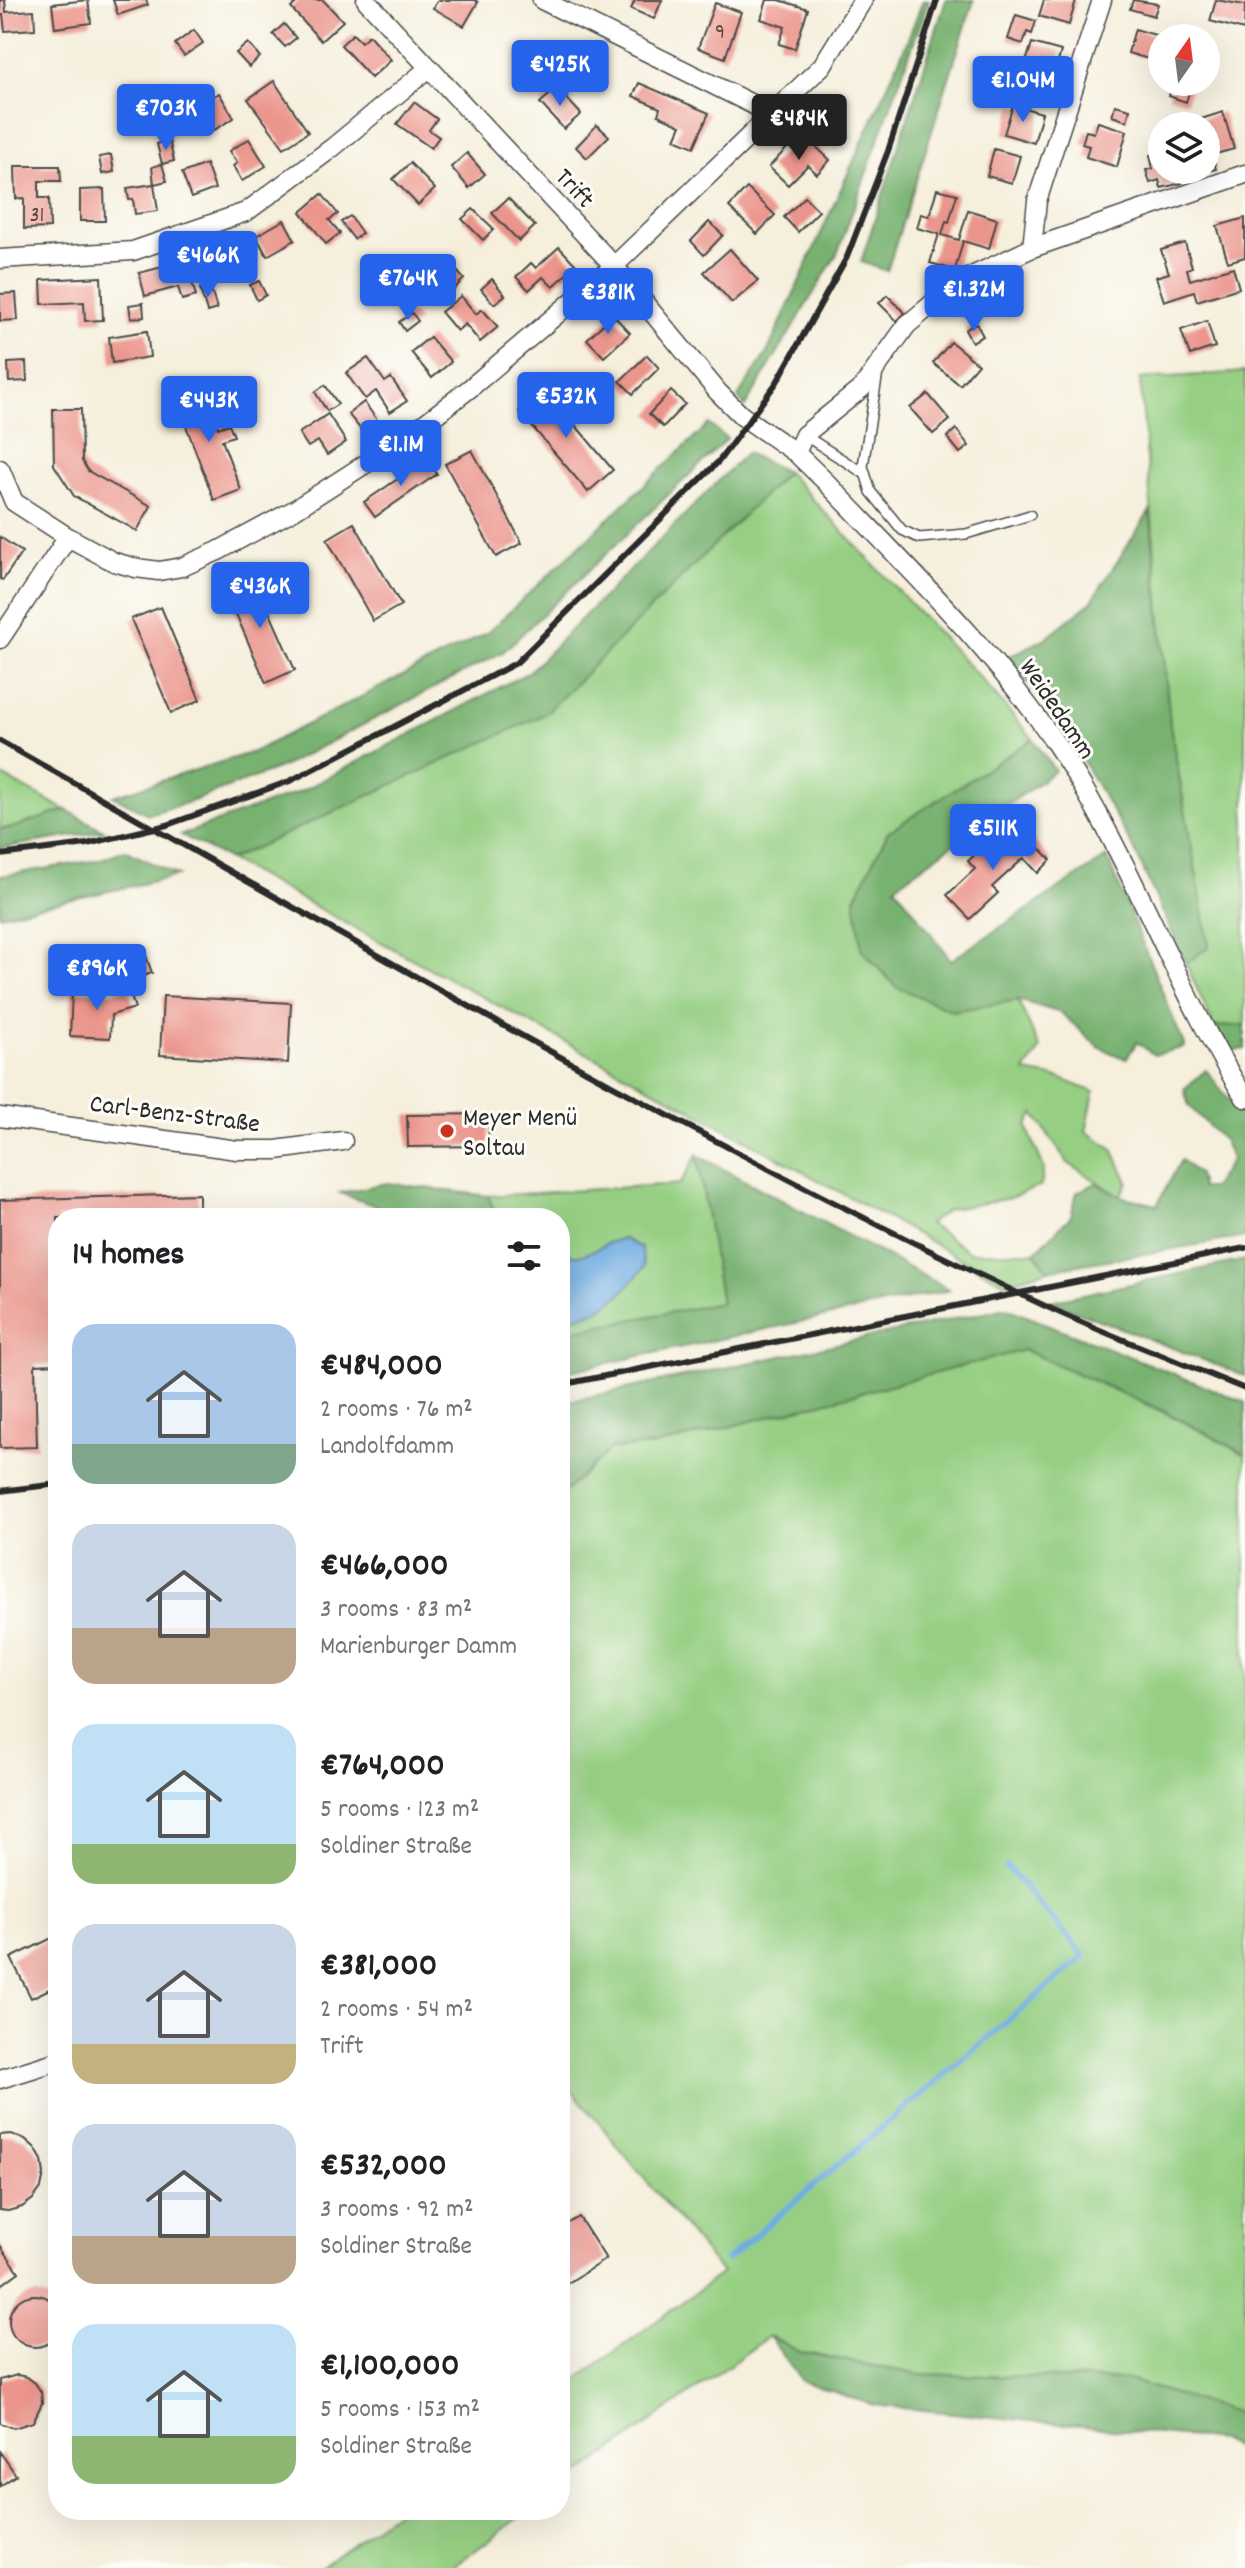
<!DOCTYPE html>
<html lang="en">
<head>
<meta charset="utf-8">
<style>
	body { margin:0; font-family:Dekko,sans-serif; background:#f6f6f6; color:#202124; height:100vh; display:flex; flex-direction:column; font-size:30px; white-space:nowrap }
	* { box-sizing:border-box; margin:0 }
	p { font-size:26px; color:#757577 }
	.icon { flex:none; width:44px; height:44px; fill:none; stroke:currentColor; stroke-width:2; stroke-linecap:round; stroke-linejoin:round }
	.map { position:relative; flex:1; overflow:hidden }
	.details { position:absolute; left:48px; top:1208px; width:522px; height:1312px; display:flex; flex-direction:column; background:#fff; border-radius:32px; box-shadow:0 8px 32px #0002 }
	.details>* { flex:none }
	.needle { width:52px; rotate:14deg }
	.controls { position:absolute; left:1148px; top:24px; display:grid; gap:16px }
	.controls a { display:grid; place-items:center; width:72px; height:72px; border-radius:50%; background:#fff; box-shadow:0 8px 32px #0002; font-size:40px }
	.price { position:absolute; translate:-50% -68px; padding:0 18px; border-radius:8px; background:#2563eb; color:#fff; font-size:26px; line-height:52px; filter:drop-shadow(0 2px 4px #0008) }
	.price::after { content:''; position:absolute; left:50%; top:48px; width:24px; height:18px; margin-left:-12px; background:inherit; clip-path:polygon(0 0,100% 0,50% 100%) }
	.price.current { background:#222; color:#fff }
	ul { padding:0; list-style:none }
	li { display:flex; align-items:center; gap:24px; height:200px; padding:0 24px }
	li span { display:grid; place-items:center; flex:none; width:224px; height:160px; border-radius:24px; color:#555 }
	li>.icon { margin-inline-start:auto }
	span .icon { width:96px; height:96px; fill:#fffc; stroke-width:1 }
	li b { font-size:34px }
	h2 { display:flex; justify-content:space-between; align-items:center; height:96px; padding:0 24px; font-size:34px }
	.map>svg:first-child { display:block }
</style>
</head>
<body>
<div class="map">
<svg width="1245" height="2568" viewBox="0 0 1245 2568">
	<rect width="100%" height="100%" fill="#fdfcf7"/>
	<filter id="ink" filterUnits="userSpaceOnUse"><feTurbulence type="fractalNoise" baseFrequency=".0125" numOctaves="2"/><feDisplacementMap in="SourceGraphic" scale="16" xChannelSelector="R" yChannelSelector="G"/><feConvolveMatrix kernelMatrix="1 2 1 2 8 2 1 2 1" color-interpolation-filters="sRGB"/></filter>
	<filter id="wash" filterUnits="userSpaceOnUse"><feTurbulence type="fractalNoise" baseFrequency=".006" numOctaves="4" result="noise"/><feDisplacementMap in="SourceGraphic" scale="32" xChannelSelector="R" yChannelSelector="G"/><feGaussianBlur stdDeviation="1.8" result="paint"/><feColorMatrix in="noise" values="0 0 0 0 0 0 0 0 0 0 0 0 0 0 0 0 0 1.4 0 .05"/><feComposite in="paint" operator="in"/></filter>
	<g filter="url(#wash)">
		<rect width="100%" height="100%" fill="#f5efdc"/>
		<g fill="#96cf83" stroke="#607d57" stroke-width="2">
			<polygon points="1245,372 1245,1025 1214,1027 1186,964 1209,945 1170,725 1140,379"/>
			<polygon points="787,472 982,680 1033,739 888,833 855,898 953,1011 1018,1000 1040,1049 1025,1072 1059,1078 1094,1092 1086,1131 1113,1149 1128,1182 1120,1196 1068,1163 1034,1114 1027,1127 1044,1168 1041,1186 1010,1198 947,1210 929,1224 970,1252 1035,1252 1048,1270 1005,1283 666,1096 229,860 545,714"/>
			<polygon points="0,775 66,810 12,828 0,829"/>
			<polygon points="697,1155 721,1303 560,1333 560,1218 497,1218 488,1196 680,1184"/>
			<polygon points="1024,1350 1168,1414 1245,1454 1245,2415 1128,2380 916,2374 800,2352 768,2337 560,2488 560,2392 722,2273 560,2076 560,1496 611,1449 659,1445"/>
			<polygon points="398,2510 530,2510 451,2568 319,2568"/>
		</g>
		<g fill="#78b271" stroke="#526e4e" stroke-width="2">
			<polygon points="923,0 929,0 837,254 745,407 738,397 768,351 904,49"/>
			<polygon points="946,0 974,0 887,271 861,262"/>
			<polygon points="709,424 727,439 503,652 282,767 190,802 148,814 113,796 253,752 487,633"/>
			<polygon points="746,453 787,472 545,714 229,860 181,835 302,791 529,672"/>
			<polygon points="1150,511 1170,725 1209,946 1186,964 1134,849 1066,732 1008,657 1044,639 1091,602"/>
			<polygon points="1033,739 1055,771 895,886 951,960 1107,857 1185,1047 1154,1055 1137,1042 1126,1059 1100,1048 1061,1013 1018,1000 953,1011 896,987 862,950 855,898 888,832"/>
			<polygon points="66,810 105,831 0,848 0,829 12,828"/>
			<polygon points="125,850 178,876 0,915 0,876 98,860"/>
			<polygon points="1245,1025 1245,1049 1225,1051 1214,1027"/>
			<polygon points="1206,1070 1245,1120 1245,1237 1048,1270 1035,1252 1071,1216 1077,1192 1096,1183 1120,1196 1157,1205 1181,1160 1198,1174 1201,1188 1212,1188 1231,1160 1224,1141 1189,1106 1184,1089"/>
			<polygon points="697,1155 950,1290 560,1373 560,1333 721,1303"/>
			<polygon points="387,1183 488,1196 497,1218 408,1218 340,1193"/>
			<polygon points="1245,1260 1245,1376 1050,1301"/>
			<polygon points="1006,1308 1245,1402 1245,1454 1168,1413 1024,1350 659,1445 611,1449 560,1496 560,1403"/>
			<polygon points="769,2336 800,2352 916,2374 1128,2380 1245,2415 1245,2453 1220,2440 873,2405 801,2381"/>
		</g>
		<path fill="#6face1" stroke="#4d6c86" stroke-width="2" d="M 624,1239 L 641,1248 L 644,1267 C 615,1305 605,1310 560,1321 L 560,1252 C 591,1263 597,1241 624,1239 Z"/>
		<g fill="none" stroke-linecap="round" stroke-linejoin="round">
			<polyline stroke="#6face1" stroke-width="6" points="726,2260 1084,1956 1007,1867"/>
		</g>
		<g id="blocks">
			<g fill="#eb958c">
				<polygon points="0,0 5,0 6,12 34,10 35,29 5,31 3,15 0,15"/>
				<polygon points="88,0 91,23 55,28 52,4"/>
				<polygon points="113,0 146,0 148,5 118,15"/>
				<polygon points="299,0 323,0 343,21 321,41 291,8"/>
				<polygon points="438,0 475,0 478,2 464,26 433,8"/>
				<polygon points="635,0 662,0 654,19 631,9"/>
				<polygon points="767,0 779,0 808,9 795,49 779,44 785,27 761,19"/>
				<polygon points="1044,0 1076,0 1069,25 1039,16"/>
				<polygon points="1133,0 1158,4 1154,16 1130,9"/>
				<polygon points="1216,0 1245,5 1244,30 1210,21"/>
				<polygon points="715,3 741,12 725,58 698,48"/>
				<polygon points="1016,15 1036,21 1032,34 1027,32 1023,44 1008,39"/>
				<polygon points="284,24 296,38 285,47 273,34"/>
				<polygon points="1135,29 1162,37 1162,63 1128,53"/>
				<polygon points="194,30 203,43 184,56 175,44"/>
				<polygon points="353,34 361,42 369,35 391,60 371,78 341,45"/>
				<polygon points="248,43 260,57 249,67 236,53"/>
				<polygon points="1032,43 1061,51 1053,81 1023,72"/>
				<polygon points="989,74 1002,78 998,91 985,87"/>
				<polygon points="274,81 308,132 284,148 248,99"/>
				<polygon points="1173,82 1191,86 1186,102 1169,96"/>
				<polygon points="639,83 709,113 694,147 675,139 681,125 658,115 660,108 633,96"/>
				<polygon points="557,88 581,114 564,129 540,103"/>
				<polygon points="219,93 234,118 214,130 199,104"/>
				<polygon points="414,102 437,119 429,130 439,137 431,148 397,124"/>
				<polygon points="1013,105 1042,113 1034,143 1004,134"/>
				<polygon points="1115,105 1130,109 1127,121 1112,116"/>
				<polygon points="1223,112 1234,149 1212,155 1216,169 1193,175 1192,170 1206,170 1206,126 1199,126 1198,120"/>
				<polygon points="1098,122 1127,131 1117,167 1086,157 1089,146 1082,144 1086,131 1094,133"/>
				<polygon points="597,125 609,136 587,158 576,147"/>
				<polygon points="249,139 266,166 242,181 233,166 237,163 229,151"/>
				<polygon points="169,140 174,161 162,164 157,144"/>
				<polygon points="809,140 830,160 817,174 808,165 788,185 769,167 789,146 796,153"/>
				<polygon points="994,149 1020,156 1012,183 987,176"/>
				<polygon points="1162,152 1162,170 1178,170 1182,183 1161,188 1159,180 1150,183 1146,170 1153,169 1150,155"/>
				<polygon points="467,153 485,174 469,188 451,167"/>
				<polygon points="111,155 114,172 102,174 99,157"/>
				<polygon points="410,163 435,189 418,205 393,179"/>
				<polygon points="162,164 167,181 154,184 152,167"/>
				<polygon points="206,164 215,189 191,198 182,173"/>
				<polygon points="15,166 60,166 61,181 39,181 39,198 49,198 50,228 24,229 24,198 16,199"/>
				<polygon points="154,184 158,211 135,214 133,199 129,200 127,188"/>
				<polygon points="747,188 775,215 757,234 729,207"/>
				<polygon points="104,189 105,221 80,221 80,190"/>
				<polygon points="937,189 957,194 949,222 946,221 942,235 959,240 968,210 997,219 989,249 963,241 955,270 930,263 939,234 917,228 921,214 929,216"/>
				<polygon points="322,194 338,214 329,220 340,233 326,244 301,212"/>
				<polygon points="805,197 819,211 798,232 784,217"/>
				<polygon points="508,198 535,226 519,241 492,213"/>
				<polygon points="473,209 494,229 483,240 462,219"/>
				<polygon points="350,216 362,233 354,239 341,222"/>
				<polygon points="1245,218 1245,257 1228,262 1217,226"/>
				<polygon points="284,220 295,240 267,256 256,236"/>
				<polygon points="709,222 723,235 704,255 691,241"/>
				<polygon points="242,241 252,264 223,276 213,254"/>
				<polygon points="1185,243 1192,267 1187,269 1190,280 1233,267 1239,288 1197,301 1194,291 1164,301 1156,277 1169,273 1161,250"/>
				<polygon points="559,247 576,265 553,287 543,277 529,290 516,277 531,263 536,268"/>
				<polygon points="730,249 758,281 732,303 704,272"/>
				<polygon points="445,258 464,279 451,292 431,271"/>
				<polygon points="186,261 196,296 182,300 178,287 145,296 139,273"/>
				<polygon points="101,277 103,320 85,321 84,302 42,304 41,280"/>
				<polygon points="492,279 505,295 494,304 481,289"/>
				<polygon points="259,281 266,295 257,300 250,285"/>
				<polygon points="210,286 217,309 207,312 200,289"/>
				<polygon points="16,293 18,320 0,321 0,294"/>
				<polygon points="887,295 905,313 897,321 879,303"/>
				<polygon points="461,296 476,314 482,309 498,327 480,342 465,324 457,331 441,312"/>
				<polygon points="143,303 144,317 131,318 129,305"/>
				<polygon points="412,313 418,321 405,331 399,322"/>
				<polygon points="613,315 630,333 604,357 587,339"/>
				<polygon points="1207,321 1215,347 1190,355 1181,330"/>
				<polygon points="976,323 983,336 972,342 965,330"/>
				<polygon points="147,331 150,357 112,363 109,337"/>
				<polygon points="430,337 451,362 432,378 411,352"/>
				<polygon points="951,342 978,364 960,385 933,363"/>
				<polygon points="647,355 659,368 633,394 620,381"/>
				<polygon points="368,358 385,382 391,378 407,401 390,412 376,391 365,399 346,373"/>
				<polygon points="26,362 27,381 9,382 8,363"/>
				<polygon points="325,385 338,404 327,411 315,392"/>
				<polygon points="204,389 218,428 229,424 234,436 222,440 241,490 214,500 176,399"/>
				<polygon points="545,389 613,470 588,492 519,411"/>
				<polygon points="671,391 685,404 663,427 649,414"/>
				<polygon points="928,394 950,420 933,434 910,408"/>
				<polygon points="364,402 377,420 362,431 348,414"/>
				<polygon points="53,409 81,409 82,461 88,471 151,506 137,531 74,496 54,465"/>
				<polygon points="328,414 346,442 327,455 318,441 308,447 299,433"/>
				<polygon points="956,429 969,446 960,453 947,437"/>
				<polygon points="472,450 522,543 496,557 445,464"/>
				<polygon points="427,459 437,474 375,517 364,502"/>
				<polygon points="354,523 401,605 373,621 327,539"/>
				<polygon points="0,537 22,552 3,580 0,579"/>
				<polygon points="254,577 295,670 266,683 225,589"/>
				<polygon points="161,607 200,700 171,713 131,619"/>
				<polygon points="1000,832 1017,851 1031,838 1051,860 1038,873 1024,858 992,887 998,893 970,919 947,895 975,869 968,861"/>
				<polygon points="145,953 152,973 120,985 113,964"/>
				<polygon points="128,988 135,1008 111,1015 110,1038 70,1036 72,991 112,992"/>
				<polygon points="163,996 291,1003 288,1063 160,1055"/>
				<polygon points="488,1114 489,1146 408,1147 407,1115"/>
				<polygon points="199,1194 199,1218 58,1218 58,1364 35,1365 37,1447 0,1448 0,1200"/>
				<polygon points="58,1935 58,1985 31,1998 11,1958"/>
				<polygon points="11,2134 25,2139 35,2148 42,2160 44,2174 41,2188 33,2199 22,2207 8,2211 0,2210 0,2135"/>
				<polygon points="579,2217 606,2259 560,2288 560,2228"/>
				<polygon points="0,2245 19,2272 0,2286"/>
				<circle cx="35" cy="2321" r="26"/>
				<polygon points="17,2375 27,2377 35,2383 41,2392 42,2403 33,2422 14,2428 0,2423 0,2380"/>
				<polygon points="0,2452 16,2475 0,2486"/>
			</g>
		</g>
	</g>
	<g filter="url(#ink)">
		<use href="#blocks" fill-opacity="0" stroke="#494846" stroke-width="2"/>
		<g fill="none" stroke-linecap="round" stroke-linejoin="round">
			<g stroke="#494846" stroke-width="12">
				<g id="lane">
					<polyline points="878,372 863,466 871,492 902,530 919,538 966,534 1030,515"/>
					<polyline points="804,435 865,474"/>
				</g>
			</g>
			<g stroke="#494846" stroke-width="21">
				<g id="street">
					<path d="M 366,0 L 614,266 L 718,392 L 742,416 L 796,453 L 826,482 C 905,565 989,646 1054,741 C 1130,853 1173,984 1245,1098"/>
					<polyline points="542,0 772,114"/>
					<polyline points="1032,248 1037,201 1102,0"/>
					<polyline points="0,259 133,251 246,212 332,148 429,68"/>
					<polyline points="796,453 804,435 862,388 907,325 957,283 1032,248 1245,174"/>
					<polyline points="0,469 14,502 68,537 114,562 136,568 159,571 182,567 218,551 294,510 407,437 469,389 614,266 822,66 863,0"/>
					<polyline points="0,639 68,537"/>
					<polyline points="0,1117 237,1150 276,1150 343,1141"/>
					<polyline points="0,2079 58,2061"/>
				</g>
			</g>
			<use href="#lane" stroke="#fff" stroke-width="9"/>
			<use href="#street" stroke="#fff" stroke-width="18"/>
			<g stroke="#2b2b2b" stroke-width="6">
				<path d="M 0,741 C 344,935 685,1137 1043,1305 C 1109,1336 1178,1361 1245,1389"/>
				<polyline points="0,855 87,844 167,825 290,781 516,663 719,461 777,382 847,257 888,151 937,0"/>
				<polyline points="560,1385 1245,1248"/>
				<polyline points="0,1491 58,1484"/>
			</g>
		</g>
	</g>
	<circle fill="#c8321e" stroke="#fdfcf7" stroke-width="3" cx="447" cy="1131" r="8"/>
	<g text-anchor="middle" stroke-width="6" stroke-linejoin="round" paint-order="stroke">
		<g font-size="22" fill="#5b4643">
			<text x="720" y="38">9</text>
			<text x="37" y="221">31</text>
		</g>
		<g font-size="26" fill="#2b2b2b" stroke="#fdfcf7">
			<text transform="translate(576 187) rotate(47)" y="9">Trift</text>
			<text transform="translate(1059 708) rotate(56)" y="9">Weidedamm</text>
			<text transform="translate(175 1112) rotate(7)" y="9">Carl-Benz-Straße</text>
		</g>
		<g font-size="26" fill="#2b2b2b" stroke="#fdfcf7" text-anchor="start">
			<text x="463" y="1125">Meyer Menü<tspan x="463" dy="30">Soltau</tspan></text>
		</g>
	</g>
</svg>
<div class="controls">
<a><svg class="needle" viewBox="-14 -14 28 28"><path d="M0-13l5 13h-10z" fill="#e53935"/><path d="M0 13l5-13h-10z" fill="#757577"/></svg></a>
<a><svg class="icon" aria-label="layers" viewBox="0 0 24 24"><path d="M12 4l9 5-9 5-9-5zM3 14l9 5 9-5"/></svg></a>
</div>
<b class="price" style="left:560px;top:108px">€425K</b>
<b class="price" style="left:1023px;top:124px">€1.04M</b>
<b class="price" style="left:166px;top:152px">€703K</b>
<b class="price current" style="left:799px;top:162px">€484K</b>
<b class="price" style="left:208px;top:299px">€466K</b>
<b class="price" style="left:408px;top:322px">€764K</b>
<b class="price" style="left:974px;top:333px">€1.32M</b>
<b class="price" style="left:608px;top:336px">€381K</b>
<b class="price" style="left:566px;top:440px">€532K</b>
<b class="price" style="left:209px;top:444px">€443K</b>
<b class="price" style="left:401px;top:488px">€1.1M</b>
<b class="price" style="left:260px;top:630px">€436K</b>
<b class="price" style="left:993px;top:872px">€511K</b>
<b class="price" style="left:97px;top:1012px">€896K</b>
<section class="details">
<h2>14 homes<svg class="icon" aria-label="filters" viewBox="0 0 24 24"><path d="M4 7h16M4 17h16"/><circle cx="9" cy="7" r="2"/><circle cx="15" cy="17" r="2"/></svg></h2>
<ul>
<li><span style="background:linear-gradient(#a9c7e8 75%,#7fa58c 0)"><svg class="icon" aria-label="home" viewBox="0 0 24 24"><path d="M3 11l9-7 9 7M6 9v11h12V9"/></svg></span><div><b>€484,000</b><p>2 rooms · 76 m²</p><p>Landolfdamm</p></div></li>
<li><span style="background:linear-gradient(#c9d6e8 65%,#b9a48a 0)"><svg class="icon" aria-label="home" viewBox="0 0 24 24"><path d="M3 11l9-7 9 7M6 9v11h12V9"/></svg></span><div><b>€466,000</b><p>3 rooms · 83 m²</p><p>Marienburger Damm</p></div></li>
<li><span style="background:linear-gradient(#bfe0f5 75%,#8fb573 0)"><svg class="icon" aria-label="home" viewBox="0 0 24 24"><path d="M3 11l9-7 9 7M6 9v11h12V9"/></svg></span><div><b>€764,000</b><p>5 rooms · 123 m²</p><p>Soldiner Straße</p></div></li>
<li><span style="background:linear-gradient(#c9d6e8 75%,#c2b280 0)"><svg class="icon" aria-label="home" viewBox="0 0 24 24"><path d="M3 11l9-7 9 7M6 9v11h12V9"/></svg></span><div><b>€381,000</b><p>2 rooms · 54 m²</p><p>Trift</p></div></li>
<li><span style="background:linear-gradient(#c9d6e8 70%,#b9a48a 0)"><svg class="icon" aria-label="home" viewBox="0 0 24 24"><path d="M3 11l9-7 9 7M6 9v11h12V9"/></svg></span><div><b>€532,000</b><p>3 rooms · 92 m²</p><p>Soldiner Straße</p></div></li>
<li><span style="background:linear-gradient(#bfe0f5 70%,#8fb573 0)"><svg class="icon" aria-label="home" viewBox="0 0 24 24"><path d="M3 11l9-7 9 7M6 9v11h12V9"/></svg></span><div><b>€1,100,000</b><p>5 rooms · 153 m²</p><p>Soldiner Straße</p></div></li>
</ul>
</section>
</div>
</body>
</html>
